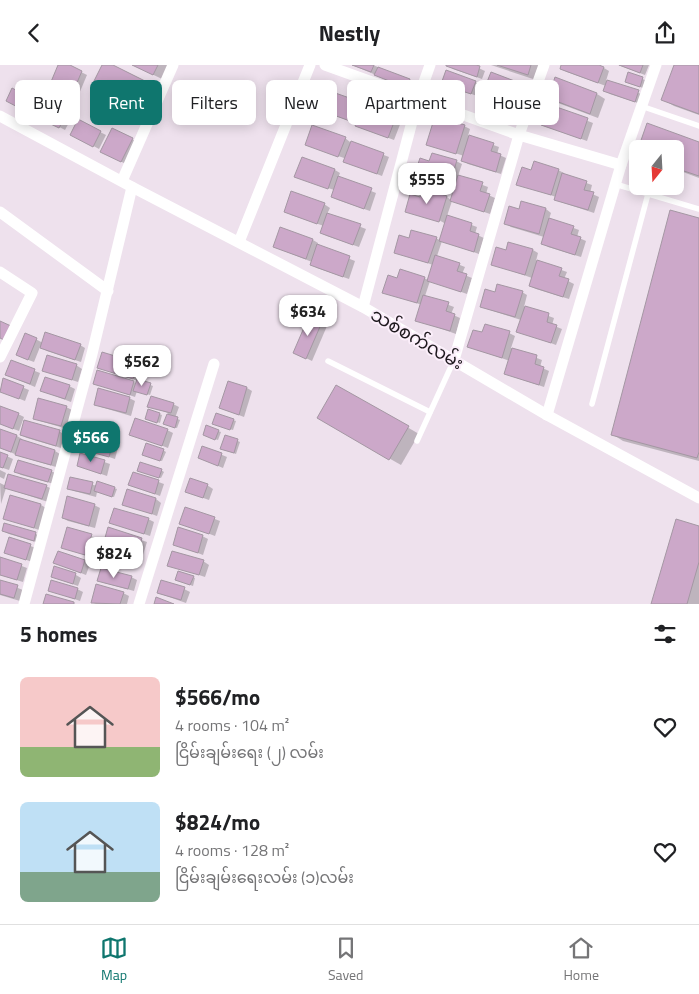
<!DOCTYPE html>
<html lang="en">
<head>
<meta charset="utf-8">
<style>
	body { margin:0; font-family:"Titillium Web","Noto Sans Myanmar",sans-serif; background:#f2f2f2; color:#202124; height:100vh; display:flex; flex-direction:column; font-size:19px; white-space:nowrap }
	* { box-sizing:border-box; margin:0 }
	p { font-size:16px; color:#757577 }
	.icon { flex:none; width:28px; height:28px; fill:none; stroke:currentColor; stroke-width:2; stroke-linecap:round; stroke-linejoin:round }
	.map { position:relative; height:539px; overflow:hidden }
	.details { display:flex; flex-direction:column; background:#fff; flex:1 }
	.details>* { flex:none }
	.guide { position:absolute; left:15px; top:15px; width:670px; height:45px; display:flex; gap:10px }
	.needle { width:32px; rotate:198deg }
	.buttons { position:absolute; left:629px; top:75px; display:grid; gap:10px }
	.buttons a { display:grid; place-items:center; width:55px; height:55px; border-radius:8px; background:#fff; box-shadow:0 2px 12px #0003; font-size:25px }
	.price { position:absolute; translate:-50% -42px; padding:0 11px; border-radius:10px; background:#fff; color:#222; font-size:16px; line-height:32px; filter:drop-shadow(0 1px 2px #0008) }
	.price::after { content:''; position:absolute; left:50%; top:30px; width:15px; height:11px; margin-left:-8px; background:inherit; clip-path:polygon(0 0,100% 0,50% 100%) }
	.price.on { background:#0f766e; color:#fff }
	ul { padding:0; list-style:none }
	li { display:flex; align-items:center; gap:15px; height:125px; padding:0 20px }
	li span { display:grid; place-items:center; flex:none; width:140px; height:100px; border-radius:8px; color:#555 }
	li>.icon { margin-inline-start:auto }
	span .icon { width:60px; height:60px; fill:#fffc; stroke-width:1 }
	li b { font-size:21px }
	h2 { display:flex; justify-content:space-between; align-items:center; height:60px; padding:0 20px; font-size:21px }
	.pill { padding:0 18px; border-radius:8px; background:#fff; box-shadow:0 2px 12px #0003; font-size:18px; line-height:45px }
	.pill.on { background:#0f766e; color:#fff }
	header { display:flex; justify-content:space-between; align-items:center; height:65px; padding:0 20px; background:#fff; font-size:22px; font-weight:700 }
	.tabs { display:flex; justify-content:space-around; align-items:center; height:70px; border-top:1px solid #e0e0e0; background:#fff; font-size:14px; color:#757577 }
	.tabs a { display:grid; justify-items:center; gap:2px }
	.tabs .on { color:#0f766e }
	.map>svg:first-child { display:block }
</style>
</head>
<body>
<header><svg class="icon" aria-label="back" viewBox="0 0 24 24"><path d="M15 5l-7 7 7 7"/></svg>Nestly<svg class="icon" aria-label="share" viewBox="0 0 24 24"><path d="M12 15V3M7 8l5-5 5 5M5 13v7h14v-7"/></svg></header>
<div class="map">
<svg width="699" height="539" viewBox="0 0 699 539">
	<rect width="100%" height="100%" fill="#eee1ed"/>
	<g fill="#0003">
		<polygon points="59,0 67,0 87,10 76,36 55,27"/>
		<polygon points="103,0 110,0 163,27 152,49 102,24"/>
		<polygon points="133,0 168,0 162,14"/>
		<polygon points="352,0 373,0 415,18 412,25"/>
		<polygon points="448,0 472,0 485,6 482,14 453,4"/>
		<polygon points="491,0 544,0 539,16"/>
		<polygon points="563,0 595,0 604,3 609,6 606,16 644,30 641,39 610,29 605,26 606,21 567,7 561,4"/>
		<polygon points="618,0 649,0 645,10"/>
		<polygon points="675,0 699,0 699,50 674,41 662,34"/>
		<polygon points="629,9 645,15 643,23 628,18"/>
		<polygon points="556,14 597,29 605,34 598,53 558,38 549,33"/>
		<polygon points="475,17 481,20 477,31 442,18"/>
		<polygon points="525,21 533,26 524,49 483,31"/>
		<polygon points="13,25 71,54 65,65 8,35"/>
		<polygon points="357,37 363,40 362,41 401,57 394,75 362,63 357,59 318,44"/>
		<polygon points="549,41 593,58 587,76 548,62"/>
		<polygon points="78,56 106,70 99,84 72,69"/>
		<polygon points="464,61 470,64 468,71 499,82 497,89 506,93 501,109 468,99 462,95 464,91 428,79"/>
		<polygon points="345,73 350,77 389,92 382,111 350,99 344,93 306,80"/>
		<polygon points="132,74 137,77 126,99 107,90"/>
		<polygon points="699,78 699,113 675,104 675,84"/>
		<polygon points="456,96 462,99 458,111 488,122 486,129 495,133 490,149 452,136 447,151 477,162 475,169 484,173 479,189 442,176 437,191 465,202 462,209 472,213 467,229 430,216 425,231 454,242 451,249 460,253 456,269 417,255 422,240 384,227 398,214 424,213 428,215 433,200 395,187 410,174 436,173 441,176 446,159 435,153 433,155 436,156 406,146 421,133 447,132 451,135 455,124 416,111 430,98"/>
		<polygon points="335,105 340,108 338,113 376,128 370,146 338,135 332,132 334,125 296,112"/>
		<polygon points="558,105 564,108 563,110 592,120 590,128 599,132 594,148 561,137 555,134 556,132 518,119 532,106"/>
		<polygon points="522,137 546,144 551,148 549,154 579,165 577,172 586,176 581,192 548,182 542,178 544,172 511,162 505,158 520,146"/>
		<polygon points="324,139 330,143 327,149 366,164 359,182 327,171 321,168 324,161 291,150"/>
		<polygon points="699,154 699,396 623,376 612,369"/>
		<polygon points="313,175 318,178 317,181 355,196 349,214 317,203 311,199 312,197 274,182"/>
		<polygon points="509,178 533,185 538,188 536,196 567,207 564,214 574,219 569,234 536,224 530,221 532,213 492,199 506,187"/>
		<polygon points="522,227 527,230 524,242 554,253 552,260 562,264 556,280 518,266 521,255 487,244 481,241 496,228"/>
		<polygon points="310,253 327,261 312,296 300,290"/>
		<polygon points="509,268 515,271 511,283 542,295 540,302 549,306 544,322 511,311 510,296 469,282 483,269"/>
		<polygon points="26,269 43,278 80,280 85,283 81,297 47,286 40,282 34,297 23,293"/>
		<polygon points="103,288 143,302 139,316 153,321 150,330 137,326 135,332 94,318 134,317 137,319 138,316 99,302"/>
		<polygon points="12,297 40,308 35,322 7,310"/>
		<polygon points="76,300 82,304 78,317 44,306"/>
		<polygon points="4,315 29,325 25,336 0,326"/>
		<polygon points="69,321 75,324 71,337 42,326"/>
		<polygon points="337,321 419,369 401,400 318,353"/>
		<polygon points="247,323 252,326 244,352 220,343"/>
		<polygon points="129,333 135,336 131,351 101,342 95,339"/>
		<polygon points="173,339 179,342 175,353 180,355 177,363 165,359 168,348 149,341"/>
		<polygon points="66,342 72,345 67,364 40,356 34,353"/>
		<polygon points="149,345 162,350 160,358 149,354"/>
		<polygon points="18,349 24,352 19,366 0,359"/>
		<polygon points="233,355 236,356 233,365 216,360"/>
		<polygon points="88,364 120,375 115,394 82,383"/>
		<polygon points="0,365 17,371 22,374 21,376 55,386 60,389 56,402 22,392 0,383"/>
		<polygon points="167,365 173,368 168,383 131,369"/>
		<polygon points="59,366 65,370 61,383 27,373 21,370"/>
		<polygon points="218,366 221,367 218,375 206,371"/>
		<polygon points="226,371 240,377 236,389 224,385"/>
		<polygon points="203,382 227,392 223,403 199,393"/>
		<polygon points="163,385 166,387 162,396 146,391"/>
		<polygon points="0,388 13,394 9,405 0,402"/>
		<polygon points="81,389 110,399 107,411 78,401"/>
		<polygon points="0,405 6,408 4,414 0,412"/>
		<polygon points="161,405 164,407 161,413 141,407"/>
		<polygon points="51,406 57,409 54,419 21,410 16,407"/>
		<polygon points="134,408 164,419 160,431 130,420"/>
		<polygon points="71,413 97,421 114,423 117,424 114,432 97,427 96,432 74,426 68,423"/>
		<polygon points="0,418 6,421 46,421 52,424 48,437 6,423 1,439"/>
		<polygon points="207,420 213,424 209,435 192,429"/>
		<polygon points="156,434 161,438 157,451 124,439"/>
		<polygon points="41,440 46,443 39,465 4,453"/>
		<polygon points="94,440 100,443 95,463 68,456 63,453"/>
		<polygon points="186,443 220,456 215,471 181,458"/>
		<polygon points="148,454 154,457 150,471 111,458"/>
		<polygon points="677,455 699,462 699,539 652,539"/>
		<polygon points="109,464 147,477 142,493 110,482"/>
		<polygon points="3,466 36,469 41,472 39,478 9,469"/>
		<polygon points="91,471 97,474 91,492 62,482"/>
		<polygon points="202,471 208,474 203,490 174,479"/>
		<polygon points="10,474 36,483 32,497 6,487"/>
		<polygon points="0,493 27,503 23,517 0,510"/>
		<polygon points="84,496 90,499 86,510 55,498"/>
		<polygon points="203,496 209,500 205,512 169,500"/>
		<polygon points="76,510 81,513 78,521 58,514"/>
		<polygon points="131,512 137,515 134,526 104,518 99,515"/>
		<polygon points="193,512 195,513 193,521 179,516"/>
		<polygon points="0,516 23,525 20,536 0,530"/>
		<polygon points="77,524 83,527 80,536 49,525"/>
		<polygon points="184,524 190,527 186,538 158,528"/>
		<polygon points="123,528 129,531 127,539 96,539 92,537"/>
	</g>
	<g fill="#cca8c9" stroke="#a497a3">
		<polygon points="58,0 70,0 82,6 70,34 48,24"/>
		<polygon points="102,0 113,0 155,21 143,46 92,20"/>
		<polygon points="132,0 158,0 153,10"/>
		<polygon points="352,0 374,0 371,7"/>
		<polygon points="446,0 476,0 480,1 477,12 446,1"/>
		<polygon points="497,0 531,0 528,10"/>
		<polygon points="561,0 599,0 604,2 598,18 560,4"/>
		<polygon points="619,0 643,0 640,8"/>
		<polygon points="674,0 699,0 699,49 661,35"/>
		<polygon points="378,2 410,14 407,23 374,10"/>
		<polygon points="446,5 476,16 471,29 441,19"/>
		<polygon points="491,7 525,20 516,45 481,32"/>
		<polygon points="628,7 643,12 640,22 625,17"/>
		<polygon points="555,12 597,28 590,49 548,33"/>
		<polygon points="607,15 639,25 635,37 603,26"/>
		<polygon points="12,23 38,37 31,49 6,36"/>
		<polygon points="324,24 358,36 350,56 317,44"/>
		<polygon points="41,38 66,50 59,63 34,51"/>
		<polygon points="548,39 588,53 581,74 541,60"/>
		<polygon points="362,40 396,52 388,73 355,61"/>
		<polygon points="435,51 465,60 456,89 426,80"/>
		<polygon points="78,54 101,66 93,82 70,70"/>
		<polygon points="647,58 699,77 699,111 675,103 675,84 638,84"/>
		<polygon points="312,60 346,72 338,92 305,80"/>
		<polygon points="112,63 133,73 121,97 100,87"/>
		<polygon points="469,70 494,78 491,86 501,89 496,107 461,96"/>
		<polygon points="351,76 384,88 377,109 343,97"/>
		<polygon points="432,88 457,95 449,122 414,111 420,93 429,96"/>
		<polygon points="302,92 335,104 328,124 294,112"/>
		<polygon points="534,96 559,104 551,130 516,120 522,102 531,105"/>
		<polygon points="562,108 587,116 584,125 594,127 588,145 554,135"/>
		<polygon points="458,110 483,117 480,126 490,129 484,147 450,136"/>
		<polygon points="338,111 372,123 364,144 331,132"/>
		<polygon points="422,123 447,131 439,157 405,147 410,129 420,132"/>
		<polygon points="291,126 325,138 317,159 284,147"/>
		<polygon points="521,136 546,143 539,169 504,159 509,141 519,144"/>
		<polygon points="670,145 699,153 699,387 697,393 611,370"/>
		<polygon points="327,148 361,159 353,180 320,168"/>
		<polygon points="447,150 472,158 470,166 479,169 474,187 439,176"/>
		<polygon points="549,153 574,161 571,169 581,172 575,190 541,179"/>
		<polygon points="280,162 313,174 306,194 273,182"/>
		<polygon points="411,165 437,172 428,198 394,188 399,170 409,173"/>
		<polygon points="508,177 533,184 525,210 491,200 496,182 506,185"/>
		<polygon points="317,179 350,191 343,212 310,200"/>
		<polygon points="435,190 460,198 457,206 467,209 461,227 427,216"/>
		<polygon points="537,195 562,203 559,211 569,214 563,232 529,221"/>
		<polygon points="400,204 425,212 417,238 382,228 388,210 397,213"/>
		<polygon points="497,219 523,226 515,252 480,242 485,224 495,227"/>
		<polygon points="423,230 449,237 446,246 455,249 450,266 415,256"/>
		<polygon points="525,241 549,248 547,257 557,260 551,278 516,267"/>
		<polygon points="309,251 322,257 306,294 293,288"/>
		<polygon points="0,256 11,261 4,275 0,273"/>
		<polygon points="485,259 510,266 502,293 467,282 473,265 482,267"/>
		<polygon points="45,267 81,279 75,295 40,283"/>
		<polygon points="25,268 37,273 28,295 16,290"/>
		<polygon points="512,283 537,290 535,299 544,302 539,320 504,309"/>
		<polygon points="102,287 138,298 133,314 97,303"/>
		<polygon points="47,290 77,299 72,315 42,306"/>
		<polygon points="11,295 35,304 30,319 5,310"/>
		<polygon points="97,305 134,316 130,330 93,319"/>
		<polygon points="45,312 70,320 65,334 40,326"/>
		<polygon points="3,313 24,321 19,334 0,327"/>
		<polygon points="137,314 151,318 147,330 133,326"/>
		<polygon points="228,316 247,322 239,350 219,343"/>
		<polygon points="336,320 409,361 389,395 317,353"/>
		<polygon points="98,323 130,332 126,348 94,340"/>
		<polygon points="151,331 174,338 171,348 147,342"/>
		<polygon points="38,333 67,341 61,361 33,354"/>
		<polygon points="0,341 19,348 13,364 0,359"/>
		<polygon points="148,344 160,348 157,358 145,354"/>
		<polygon points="216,348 234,354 230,365 212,359"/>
		<polygon points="167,349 178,352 175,363 163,359"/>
		<polygon points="135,353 168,364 162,381 129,370"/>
		<polygon points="24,355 60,365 56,381 20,370"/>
		<polygon points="206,360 219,365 215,375 203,370"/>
		<polygon points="87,362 115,371 109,392 80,384"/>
		<polygon points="0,364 17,370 11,387 0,383"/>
		<polygon points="225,370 238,374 234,388 220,384"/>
		<polygon points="20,374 55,385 51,400 15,390"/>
		<polygon points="146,378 164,384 160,396 142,390"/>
		<polygon points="202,381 222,388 218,401 198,393"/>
		<polygon points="0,387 8,390 3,403 0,402"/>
		<polygon points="80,388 105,395 101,409 77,401"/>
		<polygon points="18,395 52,405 48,417 14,407"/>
		<polygon points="140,397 162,404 159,413 137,406"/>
		<polygon points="133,407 159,415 155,429 128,420"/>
		<polygon points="8,409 47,420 42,434 4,423"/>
		<polygon points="70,412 93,417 90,429 67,424"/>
		<polygon points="190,413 208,419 203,433 185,427"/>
		<polygon points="97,416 115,422 112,432 94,426"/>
		<polygon points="127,424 156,433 152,449 122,440"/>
		<polygon points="10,430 41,439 34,463 3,454"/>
		<polygon points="67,431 95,439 89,461 62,453"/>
		<polygon points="185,442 215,452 209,469 179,459"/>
		<polygon points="114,443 149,453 144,469 109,458"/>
		<polygon points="676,454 699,461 699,497 687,539 651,539"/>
		<polygon points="4,458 36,467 34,476 2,466"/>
		<polygon points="67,462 92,469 85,490 61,483"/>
		<polygon points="108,462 142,473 136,491 103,480"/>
		<polygon points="178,462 203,470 198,488 173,480"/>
		<polygon points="9,472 31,479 26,495 4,488"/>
		<polygon points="58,486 85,495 81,508 53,498"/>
		<polygon points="172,486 204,495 199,510 167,501"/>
		<polygon points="0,492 22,499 17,515 0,510"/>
		<polygon points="54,501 76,508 73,519 51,512"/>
		<polygon points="101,503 132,511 128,524 97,516"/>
		<polygon points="178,506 194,511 190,520 175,515"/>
		<polygon points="0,515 18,520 14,533 0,529"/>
		<polygon points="51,515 78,523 75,534 48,526"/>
		<polygon points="161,515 185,522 181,535 157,528"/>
		<polygon points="96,519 124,527 120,539 91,538"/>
		<polygon points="46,529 74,537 74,539 43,539"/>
		<polygon points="156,532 174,539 154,539"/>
	</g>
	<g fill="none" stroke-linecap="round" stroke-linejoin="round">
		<g stroke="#fff" stroke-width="5.5">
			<polyline points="641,41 699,61"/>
			<polyline points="615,119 699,144"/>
			<polyline points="328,296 430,347"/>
			<polyline points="592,339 648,129"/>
			<polyline points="417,376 454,295"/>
		</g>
		<g stroke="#fff" stroke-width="11">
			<polyline points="325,0 519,70 621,100"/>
			<polyline points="0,51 132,122 363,242 547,350 699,433"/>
			<polyline points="122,116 173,0"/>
			<polyline points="0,147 108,226"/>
			<polyline points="239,177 310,0"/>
			<polyline points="0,207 32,228 0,292"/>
			<polyline points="363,242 418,34 430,0"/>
			<polyline points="454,295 519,70 544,0"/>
			<polyline points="547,350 621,100 656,0"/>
			<polyline points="24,539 92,289 132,122"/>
			<polyline points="139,539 214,299"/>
		</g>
	</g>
	<g text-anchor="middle" stroke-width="4" stroke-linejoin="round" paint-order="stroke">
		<g font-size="18" fill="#1d181d" stroke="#fbeefa">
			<text transform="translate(417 274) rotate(30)" y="6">သစ်စက်လမ်း</text>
		</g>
	</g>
</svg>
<div class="buttons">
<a><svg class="needle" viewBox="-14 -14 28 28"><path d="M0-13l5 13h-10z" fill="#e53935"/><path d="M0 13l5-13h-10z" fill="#757577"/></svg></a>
</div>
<b class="price" style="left:427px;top:140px">$555</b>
<b class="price" style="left:308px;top:272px">$634</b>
<b class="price" style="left:142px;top:322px">$562</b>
<b class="price on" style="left:91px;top:398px">$566</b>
<b class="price" style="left:114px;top:514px">$824</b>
<div class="guide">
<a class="pill">Buy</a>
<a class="pill on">Rent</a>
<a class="pill">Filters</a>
<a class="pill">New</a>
<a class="pill">Apartment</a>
<a class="pill">House</a>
</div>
</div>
<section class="details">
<h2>5 homes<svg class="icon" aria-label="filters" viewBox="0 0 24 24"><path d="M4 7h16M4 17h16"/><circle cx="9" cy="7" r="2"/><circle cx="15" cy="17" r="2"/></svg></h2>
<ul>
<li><span style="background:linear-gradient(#f6c9c9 70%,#8fb573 0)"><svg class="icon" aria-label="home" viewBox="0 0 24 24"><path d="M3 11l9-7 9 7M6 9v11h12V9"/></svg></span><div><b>$566/mo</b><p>4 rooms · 104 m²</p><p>ငြိမ်းချမ်းရေး (၂) လမ်း</p></div><svg class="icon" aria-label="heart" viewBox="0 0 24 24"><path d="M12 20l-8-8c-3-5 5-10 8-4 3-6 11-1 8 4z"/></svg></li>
<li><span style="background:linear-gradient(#bfe0f5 70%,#7fa58c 0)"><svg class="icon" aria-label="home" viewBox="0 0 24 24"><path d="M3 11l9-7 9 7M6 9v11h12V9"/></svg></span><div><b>$824/mo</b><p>4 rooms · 128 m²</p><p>ငြိမ်းချမ်းရေးလမ်း (၁)လမ်း</p></div><svg class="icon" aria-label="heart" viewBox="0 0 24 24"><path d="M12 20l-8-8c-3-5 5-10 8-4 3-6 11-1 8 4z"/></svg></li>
</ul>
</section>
<nav class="tabs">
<a class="on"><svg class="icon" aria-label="map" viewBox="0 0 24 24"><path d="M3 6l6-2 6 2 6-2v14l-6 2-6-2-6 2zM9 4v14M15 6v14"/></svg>Map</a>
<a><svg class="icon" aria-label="saved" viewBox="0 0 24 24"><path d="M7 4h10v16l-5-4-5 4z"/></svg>Saved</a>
<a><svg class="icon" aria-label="home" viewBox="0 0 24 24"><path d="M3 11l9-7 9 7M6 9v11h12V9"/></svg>Home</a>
</nav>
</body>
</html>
